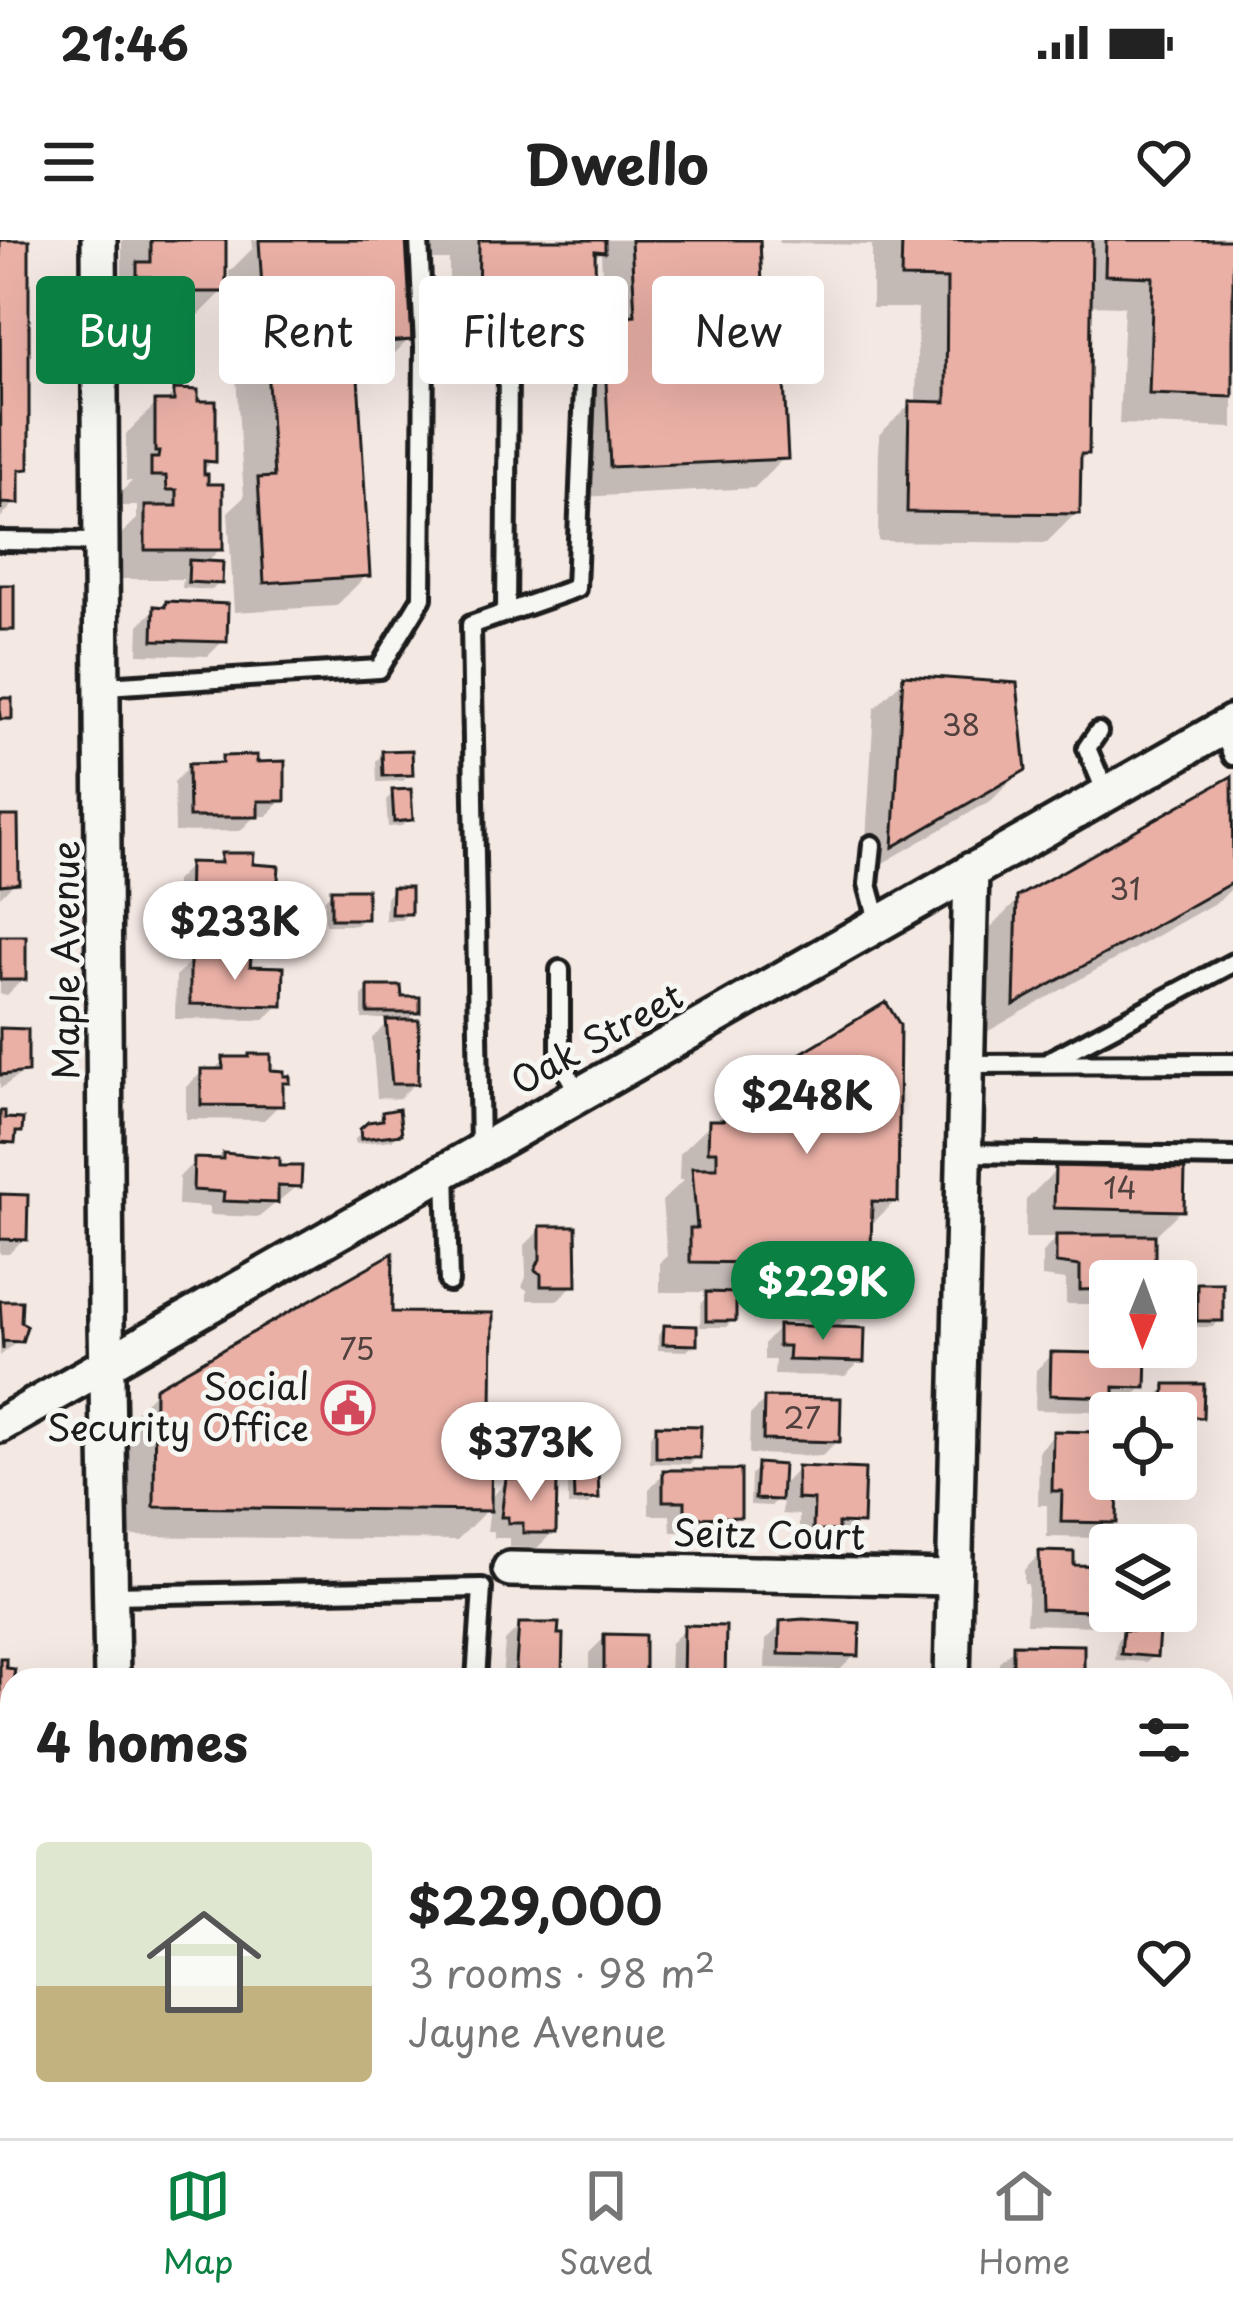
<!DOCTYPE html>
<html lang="en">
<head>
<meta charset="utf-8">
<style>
	body { margin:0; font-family:"Playpen Sans",sans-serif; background:#f6f6f6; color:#222; height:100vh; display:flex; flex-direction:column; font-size:45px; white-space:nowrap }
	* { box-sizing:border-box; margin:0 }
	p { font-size:39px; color:#767676 }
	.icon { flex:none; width:66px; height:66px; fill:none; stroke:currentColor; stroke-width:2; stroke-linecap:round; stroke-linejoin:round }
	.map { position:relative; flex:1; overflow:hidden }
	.drawer { position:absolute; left:0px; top:1428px; width:1233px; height:471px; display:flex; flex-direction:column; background:#fff; border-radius:36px 36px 0 0; box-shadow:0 12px 48px #0002 }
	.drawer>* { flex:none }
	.top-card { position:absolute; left:36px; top:36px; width:1161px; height:108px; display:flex; gap:24px }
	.needle { width:78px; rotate:181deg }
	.fabs { position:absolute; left:1089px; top:1020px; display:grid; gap:24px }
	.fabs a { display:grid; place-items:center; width:108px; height:108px; border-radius:12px; background:#fff; box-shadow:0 12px 48px #0002; font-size:60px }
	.price { position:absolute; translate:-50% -102px; padding:0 27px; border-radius:42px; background:#fff; color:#222; font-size:39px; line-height:78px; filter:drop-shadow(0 3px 6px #0008) }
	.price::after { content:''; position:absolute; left:50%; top:72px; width:36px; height:27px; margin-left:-18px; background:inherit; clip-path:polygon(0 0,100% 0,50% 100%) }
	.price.active { background:#0b8043; color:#fff }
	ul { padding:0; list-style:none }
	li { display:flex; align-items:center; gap:36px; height:300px; padding:0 36px }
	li+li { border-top:3px solid #e0e0e0 }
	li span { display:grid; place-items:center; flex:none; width:336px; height:240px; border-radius:12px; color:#555 }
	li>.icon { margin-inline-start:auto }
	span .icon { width:144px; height:144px; fill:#fffc; stroke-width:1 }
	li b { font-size:51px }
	h2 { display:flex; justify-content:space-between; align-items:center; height:144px; padding:0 36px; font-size:51px }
	.chip { padding:0 42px; border-radius:12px; background:#fff; box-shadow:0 12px 48px #0002; font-size:42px; line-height:108px }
	.chip.active { background:#0b8043; color:#fff }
	.status { display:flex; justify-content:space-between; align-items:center; height:84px; padding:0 60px; background:#fff; direction:ltr }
	.status svg { height:33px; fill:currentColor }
	header { display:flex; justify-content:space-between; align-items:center; height:156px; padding:0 36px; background:#fff; font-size:54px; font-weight:700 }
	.menu { display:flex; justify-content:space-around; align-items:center; height:168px; border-top:3px solid #e0e0e0; background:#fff; font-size:33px; color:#767676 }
	.menu a { display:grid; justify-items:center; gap:6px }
	.menu .active { color:#0b8043 }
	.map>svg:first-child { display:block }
</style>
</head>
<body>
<div class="status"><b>21:46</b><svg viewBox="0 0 49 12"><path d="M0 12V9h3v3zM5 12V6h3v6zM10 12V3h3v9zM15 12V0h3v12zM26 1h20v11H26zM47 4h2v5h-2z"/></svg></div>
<header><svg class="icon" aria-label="menu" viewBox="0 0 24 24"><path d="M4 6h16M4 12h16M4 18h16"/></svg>Dwello<svg class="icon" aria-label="heart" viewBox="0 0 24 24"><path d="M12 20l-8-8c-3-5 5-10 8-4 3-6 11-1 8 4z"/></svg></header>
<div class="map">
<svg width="1233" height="1898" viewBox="0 0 1233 1898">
	<rect width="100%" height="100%" fill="#f4e8e3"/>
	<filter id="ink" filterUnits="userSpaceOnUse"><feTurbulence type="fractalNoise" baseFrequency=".00833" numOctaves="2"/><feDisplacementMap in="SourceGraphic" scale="24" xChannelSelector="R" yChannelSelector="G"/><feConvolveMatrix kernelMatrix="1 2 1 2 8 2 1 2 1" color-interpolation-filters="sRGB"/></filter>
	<g filter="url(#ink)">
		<g fill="#0003">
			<polygon points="0,0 26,0 26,228 16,238 16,262 0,278"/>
			<polygon points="122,0 223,0 223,51 192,82 122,82 122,66 108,67 108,56 122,41"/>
			<polygon points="252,0 403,0 409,99 378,130 354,132 367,335 336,366 234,372 228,272 244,257 229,32 253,8"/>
			<polygon points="410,0 757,0 760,69 784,218 754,248 581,257 574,110 604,80 601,12 592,20 593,67 562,97 449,97 449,20 410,20"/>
			<polygon points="779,0 1233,0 1233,188 1119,184 1124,66 1088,65 1086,213 1078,222 1077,272 1046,303 878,301 879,195 910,164 916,164 918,68 872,68 872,5 779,3"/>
			<polygon points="175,152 213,220 201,232 220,309 205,324 219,343 212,350 182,348 183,339 115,339 115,300 137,279 137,266 122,266 121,252 132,241 126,241 126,194 156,164 164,164"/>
			<polygon points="167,364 224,400 208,416 138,414 139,385 155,369"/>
			<polygon points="905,438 1023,529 992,560 864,634 874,469"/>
			<polygon points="383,514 410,534 403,541 377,542 376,521"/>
			<polygon points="223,519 282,560 267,576 255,576 240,591 175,592 174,542 189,527 215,526"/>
			<polygon points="1231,540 1233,647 1220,660 985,793 987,691 1018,660"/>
			<polygon points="393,553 409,579 402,586 388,587 386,560"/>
			<polygon points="0,579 16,641 0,657"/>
			<polygon points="222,616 250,627 273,668 258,683 174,686 175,641 190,626 212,626"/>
			<polygon points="393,650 408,673 401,680 385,680 386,657"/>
			<polygon points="332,652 364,678 356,685 325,685 325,659"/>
			<polygon points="0,699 23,739 7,755 0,754"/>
			<polygon points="192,720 247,729 280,765 264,780 175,779 176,736"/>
			<polygon points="369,749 417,772 405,783 415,843 399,859 377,858 372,798 392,779 362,779 362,756"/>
			<polygon points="0,791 25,831 0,849"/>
			<polygon points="800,817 895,961 869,987 868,1014 846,1037 863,1066 834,1090 861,1121 845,1136 774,1135 775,1120 764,1120 764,1104 779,1088 817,1089 817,1084 783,1081 784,1053 733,1053 733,1080 726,1087 700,1087 701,1063 711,1052 660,1052 660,1022 667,1016 662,961 684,940 679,940 680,913 711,883 723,883 747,871"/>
			<polygon points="224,820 287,842 280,848 280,864 264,880 186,879 186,847 202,832 212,832"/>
			<polygon points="383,874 399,893 392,900 355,904 355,899"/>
			<polygon points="225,916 276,929 298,945 259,977 209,975 209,967 178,965 179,937 195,921 218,922"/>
			<polygon points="1057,929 1181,970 1152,999 1152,1024 1137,1040 1109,1040 1109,1048 1094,1064 1066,1064 1066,1040 1042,1037 1042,1013 1056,998 1025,998 1026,960"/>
			<polygon points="0,956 24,998 9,1014 0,1014"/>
			<polygon points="541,989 574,1044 558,1060 527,1060 527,1050 522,1047 526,1037 525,1005"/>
			<polygon points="1198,1046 1220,1080 1213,1087 1191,1087 1191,1053"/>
			<polygon points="19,1064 19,1100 0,1116 0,1065"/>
			<polygon points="665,1088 694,1104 687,1111 658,1110 658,1095"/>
			<polygon points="1052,1115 1143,1147 1127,1163 1105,1162 1096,1171 1035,1170 1036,1130"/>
			<polygon points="1166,1147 1200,1176 1193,1183 1176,1183 1176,1173 1158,1173 1159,1154"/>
			<polygon points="157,1150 488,1261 507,1241 553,1292 537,1308 509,1307 509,1298 494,1298 494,1291 487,1291 490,1267 457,1300 124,1296 126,1182"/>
			<polygon points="765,1160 837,1201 822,1216 749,1214 750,1175"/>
			<polygon points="657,1188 697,1217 690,1224 650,1223 650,1196"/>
			<polygon points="1055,1194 1094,1213 1110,1213 1110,1239 1115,1239 1114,1282 1099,1298 1047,1297 1047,1265 1038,1265 1039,1210"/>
			<polygon points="758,1227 778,1250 798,1229 860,1282 845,1298 828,1297 820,1306 799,1305 799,1275 782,1274 783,1254 771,1266 750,1265 751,1234"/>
			<polygon points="665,1233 738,1276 722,1292 671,1292 670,1275 649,1275 649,1249"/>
			<polygon points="575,1234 596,1258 589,1265 568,1266 568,1241"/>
			<polygon points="1040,1314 1071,1328 1110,1329 1110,1371 1095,1386 1026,1384 1028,1344 1024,1344 1024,1330"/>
			<polygon points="782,1384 856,1414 840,1430 765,1428 766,1400"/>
			<polygon points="520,1386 559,1436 555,1440 502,1440 505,1401"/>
			<polygon points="686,1388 722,1440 669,1440 670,1404"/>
			<polygon points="1124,1393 1154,1415 1147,1422 1115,1420 1117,1400"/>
			<polygon points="605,1397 642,1440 589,1440 589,1413"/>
			<polygon points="1015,1407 1081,1430 1074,1440 999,1440 999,1422"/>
			<polygon points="0,1613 4,1654 12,1654 12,1667 0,1679"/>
			<polygon points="1233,1668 1233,1703 1229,1703 1229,1672"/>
			<polygon points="1233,1752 1233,1807 1231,1754"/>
		</g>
		<g fill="#eab0a6" stroke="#1c1c1c" stroke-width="3">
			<polygon points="0,0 29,0 29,229 19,230 19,264 1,263 1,270"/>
			<polygon points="151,0 226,0 226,52 152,52 151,37 137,37 137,22 151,22"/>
			<polygon points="259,0 406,0 412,100 356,104 370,336 264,343 258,238 274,237"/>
			<polygon points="479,0 605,0 605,12 595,11 596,68 478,68"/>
			<polygon points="631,0 760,0 763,66 780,65 788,219 610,227 603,77 635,75"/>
			<polygon points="902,0 1092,0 1089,214 1081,214 1080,274 907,272 909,161 946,162 947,39 901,38"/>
			<polygon points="1106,0 1233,0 1233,157 1149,154 1153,37 1105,35"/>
			<polygon points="174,149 198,150 198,161 216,161 216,222 204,221 204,234 208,234 208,244 223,244 223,310 145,310 145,266 177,266 177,250 167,250 166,236 151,236 151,218 158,218 159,212 155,212 155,161 174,161"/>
			<polygon points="189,320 223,322 222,344 188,342"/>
			<rect x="0" y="345" width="14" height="45"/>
			<polygon points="166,361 228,364 227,402 153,400 154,366 165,367"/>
			<polygon points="903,435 1017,443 1026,530 893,607"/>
			<rect x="0" y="458" width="12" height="21"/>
			<polygon points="412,510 413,535 383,536 382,511"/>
			<polygon points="257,515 257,522 285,521 285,561 258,561 258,577 189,577 188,524 222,523 222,516"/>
			<polygon points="1232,536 1233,642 1014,765 1017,657"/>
			<polygon points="411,549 413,580 394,582 392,550"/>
			<polygon points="0,576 18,576 19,643 0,645"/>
			<polygon points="221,613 254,613 253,624 279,626 276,669 188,671 189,622 221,623"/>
			<polygon points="392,647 411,647 411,674 391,674"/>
			<rect x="331" y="649" width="36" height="30"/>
			<rect x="0" y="696" width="26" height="44"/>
			<polygon points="190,717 251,718 250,726 284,727 283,766 190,764"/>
			<polygon points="368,746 401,746 402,757 420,757 420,773 368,773"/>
			<polygon points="886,762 900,785 898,962 872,961 871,1016 820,1015 820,1024 690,1022 690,988 697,988 692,928 717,928 717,911 708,911 709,880 723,880 740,867 777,868 777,837 794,837 807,828 798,815"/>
			<polygon points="386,780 419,780 418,844 392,844"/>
			<polygon points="0,788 28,789 28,832 0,835"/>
			<polygon points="249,814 271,814 271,830 284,831 284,836 290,836 290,843 283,843 283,866 201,865 201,829 223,829 223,817 249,817"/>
			<polygon points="399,869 402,894 361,899 360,889 368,882 383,880 382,872"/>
			<polygon points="0,871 5,871 5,878 23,879 22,892 16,892 15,903 0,902"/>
			<polygon points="223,913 279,918 279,926 302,926 301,947 278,946 278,963 223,961 224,952 193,950 194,918 223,919"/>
			<polygon points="1055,926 1185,929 1184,971 1054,968"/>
			<polygon points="0,954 28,955 27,1000 0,999"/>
			<polygon points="540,986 576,986 577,1046 541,1046 541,1034 535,1030 540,1019"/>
			<polygon points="1056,995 1155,995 1155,1026 1112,1026 1110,1049 1080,1050 1080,1026 1056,1023"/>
			<polygon points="393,1013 392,1072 493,1073 491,1271 154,1267 155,1148"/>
			<polygon points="811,1030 867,1035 866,1067 856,1067 856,1072 798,1067 798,1033"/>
			<rect x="1197" y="1043" width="26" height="38"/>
			<polygon points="706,1052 736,1053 736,1081 706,1081"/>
			<polygon points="0,1061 22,1061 21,1082 27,1086 22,1102 3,1101 3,1110"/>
			<polygon points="664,1085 697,1086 697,1105 663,1104"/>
			<polygon points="778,1085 865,1088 864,1122 788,1120 789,1106 778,1106"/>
			<polygon points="1051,1112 1147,1114 1146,1148 1114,1147 1114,1157 1050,1155"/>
			<polygon points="1165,1144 1204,1144 1203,1178 1164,1173"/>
			<polygon points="764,1157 841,1158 840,1202 763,1200"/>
			<polygon points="656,1185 701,1186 700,1218 656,1217"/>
			<polygon points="1053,1191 1097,1192 1097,1210 1110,1210 1110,1239 1118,1239 1117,1283 1061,1282 1062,1251 1052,1251"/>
			<polygon points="757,1223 783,1225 781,1260 755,1259"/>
			<polygon points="797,1226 865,1229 863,1284 838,1283 838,1291 813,1291 814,1260 797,1259"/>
			<polygon points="663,1230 741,1230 741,1277 685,1278 685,1261 663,1261"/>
			<polygon points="573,1231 598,1231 599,1259 574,1260"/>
			<polygon points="506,1238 557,1239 556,1293 523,1293 523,1283 508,1283 508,1277 501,1277"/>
			<polygon points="1039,1311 1074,1312 1074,1325 1110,1326 1110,1371 1113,1372 1041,1369"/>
			<polygon points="803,1379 860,1383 859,1416 779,1414 780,1381"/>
			<polygon points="519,1383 559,1383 558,1394 563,1394 562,1437 515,1440"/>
			<polygon points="684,1385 726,1386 725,1440 683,1440"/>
			<polygon points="1123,1390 1159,1391 1157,1417 1121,1414"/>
			<polygon points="604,1394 645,1395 645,1440 604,1440"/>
			<polygon points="1013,1404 1084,1405 1084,1431 1077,1431 1077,1440 1013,1440"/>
			<polygon points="0,1418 6,1418 6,1428 15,1429 12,1449 7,1449 6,1473 0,1473"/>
			<polygon points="0,1531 9,1532 9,1569 0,1569"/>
			<polygon points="0,1610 7,1610 7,1651 12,1651 12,1667 0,1667"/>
			<polygon points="0,1797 6,1797 5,1837 0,1837"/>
			<rect x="223" y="1887" width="60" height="11"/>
			<rect x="367" y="1887" width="58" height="11"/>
		</g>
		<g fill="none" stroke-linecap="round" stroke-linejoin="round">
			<g stroke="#1c1c1c" stroke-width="26">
				<g id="lane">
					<polyline points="0,301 103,302"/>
					<polyline points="105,446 379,429 422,358 424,106 419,0"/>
					<polyline points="1221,489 1233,516"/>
					<polyline points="1098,492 1087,508 1106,553"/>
					<polyline points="872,605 868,644 879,684"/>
					<polyline points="560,730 560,820 579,854"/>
					<polyline points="1051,820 1233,723"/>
					<polyline points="966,824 1233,823"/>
					<polyline points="480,909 471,385 576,348 585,122 558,103 508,131 506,373"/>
					<polyline points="964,913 1233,917"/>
					<polyline points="446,930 449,1042"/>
					<polyline points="111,1355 482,1348 476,1440"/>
					<polyline points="477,1898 477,1887"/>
				</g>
			</g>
			<g stroke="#1c1c1c" stroke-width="42">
				<g id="street">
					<polyline points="99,0 106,1080 112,1440"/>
					<polyline points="0,1185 1233,482"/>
					<polyline points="510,1329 954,1338"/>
					<polyline points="952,1440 971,630"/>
					<polyline points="1221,1839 1233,1839"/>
					<polyline points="114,1898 114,1887"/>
					<polyline points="942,1898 942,1887"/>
				</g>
			</g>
			<use href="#lane" stroke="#f6f6f2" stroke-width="16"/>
			<use href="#street" stroke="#f6f6f2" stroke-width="33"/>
		</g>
	</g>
	<defs>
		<g id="civic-ring" transform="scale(2.7)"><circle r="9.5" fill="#f6f6f2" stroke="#d1495b" stroke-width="1.5"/><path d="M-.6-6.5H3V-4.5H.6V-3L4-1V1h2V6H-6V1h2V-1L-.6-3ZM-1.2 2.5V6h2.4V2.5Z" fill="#d1495b"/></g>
	</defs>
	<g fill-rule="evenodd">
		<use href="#civic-ring" x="348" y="1168"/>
	</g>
	<g text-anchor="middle" stroke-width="10" stroke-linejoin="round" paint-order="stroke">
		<g font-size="30" fill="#50413e">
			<text x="961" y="496">38</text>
			<text x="1125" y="660">31</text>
			<text x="1120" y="959">14</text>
			<text x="357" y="1120">75</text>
			<text x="802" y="1189">27</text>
		</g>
		<g font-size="36" fill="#1c1c1c" stroke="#f6f6f2">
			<text transform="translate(66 720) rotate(-90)" y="13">Maple Avenue</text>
			<text transform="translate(597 799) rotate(-29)" y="13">Oak Street</text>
			<text transform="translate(769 1295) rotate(1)" y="13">Seitz Court</text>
		</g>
		<g font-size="36" fill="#1c1c1c" stroke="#f6f6f2" text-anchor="end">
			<text x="309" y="1160">Social<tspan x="309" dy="41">Security Office</tspan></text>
		</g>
	</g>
</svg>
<div class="fabs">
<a><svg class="needle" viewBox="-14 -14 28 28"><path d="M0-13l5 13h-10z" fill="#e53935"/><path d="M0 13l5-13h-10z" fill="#767676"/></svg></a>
<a><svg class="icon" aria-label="locate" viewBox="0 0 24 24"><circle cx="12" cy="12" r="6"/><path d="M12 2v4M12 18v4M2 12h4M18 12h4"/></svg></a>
<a><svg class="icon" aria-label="layers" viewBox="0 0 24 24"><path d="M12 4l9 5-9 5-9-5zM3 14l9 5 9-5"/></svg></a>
</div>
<b class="price" style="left:235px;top:743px">$233K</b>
<b class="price" style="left:807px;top:917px">$248K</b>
<b class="price active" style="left:823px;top:1103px">$229K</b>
<b class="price" style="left:531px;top:1264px">$373K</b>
<div class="top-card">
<a class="chip active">Buy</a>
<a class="chip">Rent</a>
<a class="chip">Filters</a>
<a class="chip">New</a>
</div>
<section class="drawer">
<h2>4 homes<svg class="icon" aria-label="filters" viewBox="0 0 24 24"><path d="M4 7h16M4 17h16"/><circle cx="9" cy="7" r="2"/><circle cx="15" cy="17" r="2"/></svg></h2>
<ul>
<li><span style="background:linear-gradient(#dfe7d0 60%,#c2b280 0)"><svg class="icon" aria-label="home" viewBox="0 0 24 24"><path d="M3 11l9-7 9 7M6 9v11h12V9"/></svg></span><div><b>$229,000</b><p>3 rooms · 98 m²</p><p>Jayne Avenue</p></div><svg class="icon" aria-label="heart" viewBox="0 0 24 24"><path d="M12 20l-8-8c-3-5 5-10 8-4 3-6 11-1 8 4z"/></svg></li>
</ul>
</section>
</div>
<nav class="menu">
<a class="active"><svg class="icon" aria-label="map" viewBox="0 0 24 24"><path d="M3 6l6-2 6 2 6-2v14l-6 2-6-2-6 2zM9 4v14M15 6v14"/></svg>Map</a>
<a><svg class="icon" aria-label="saved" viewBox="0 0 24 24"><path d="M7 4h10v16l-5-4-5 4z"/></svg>Saved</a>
<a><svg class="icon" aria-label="home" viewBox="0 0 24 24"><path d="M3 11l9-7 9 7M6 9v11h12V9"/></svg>Home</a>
</nav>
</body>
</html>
